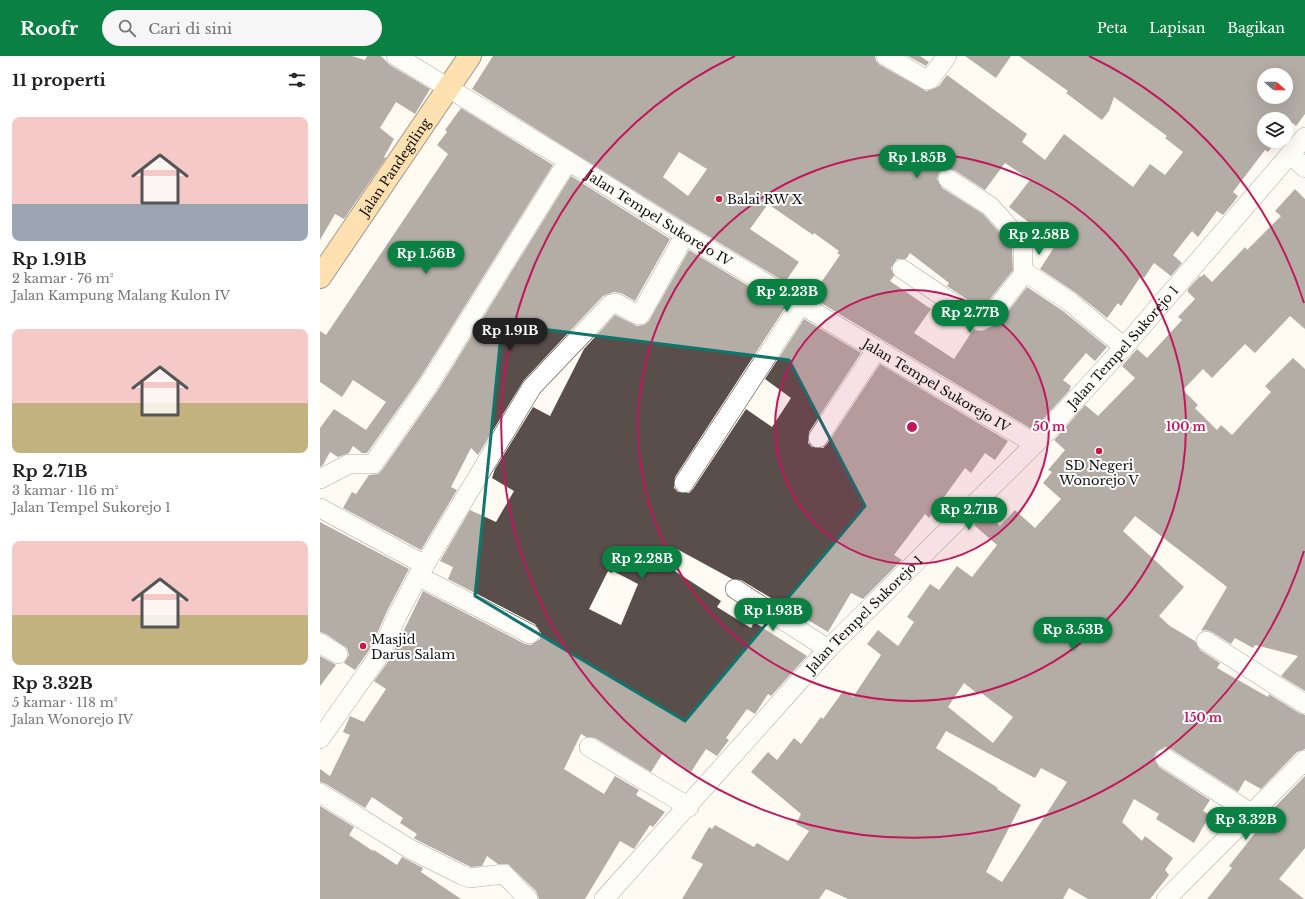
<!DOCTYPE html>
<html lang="id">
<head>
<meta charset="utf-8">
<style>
	body { margin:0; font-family:"Libre Baskerville",serif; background:#f6f6f6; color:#202124; height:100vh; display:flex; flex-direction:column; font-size:15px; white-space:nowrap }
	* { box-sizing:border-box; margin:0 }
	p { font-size:13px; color:#757577 }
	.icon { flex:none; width:22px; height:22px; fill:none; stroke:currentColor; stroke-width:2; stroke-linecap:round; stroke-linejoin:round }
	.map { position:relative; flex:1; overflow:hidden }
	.drawer { display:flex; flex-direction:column; background:#fff; width:320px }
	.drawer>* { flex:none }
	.needle { width:26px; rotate:111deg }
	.controls { position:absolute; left:937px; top:12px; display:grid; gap:8px }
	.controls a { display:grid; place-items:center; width:36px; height:36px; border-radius:50%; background:#fff; box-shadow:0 4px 16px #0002; font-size:20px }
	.price { position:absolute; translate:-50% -34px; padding:0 9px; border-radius:14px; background:#0b8043; color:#fff; font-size:13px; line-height:26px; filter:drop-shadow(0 1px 2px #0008) }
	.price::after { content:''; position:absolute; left:50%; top:24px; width:12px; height:9px; margin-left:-6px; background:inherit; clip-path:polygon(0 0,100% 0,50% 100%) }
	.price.active { background:#222; color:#fff }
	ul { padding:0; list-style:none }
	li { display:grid; align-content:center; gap:8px; height:212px; padding:0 12px }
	li span { display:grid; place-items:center; height:124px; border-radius:8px; color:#555 }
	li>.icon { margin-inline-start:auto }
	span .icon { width:72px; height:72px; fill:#fffc; stroke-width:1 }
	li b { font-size:17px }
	h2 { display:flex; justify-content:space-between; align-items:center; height:48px; padding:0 12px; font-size:17px }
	header { display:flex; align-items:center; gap:24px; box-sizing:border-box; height:56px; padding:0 20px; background:#0b8043; color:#fff }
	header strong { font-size:19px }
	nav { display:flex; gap:22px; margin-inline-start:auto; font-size:14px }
	.search { width:280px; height:36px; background:#f6f6f6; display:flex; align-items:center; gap:10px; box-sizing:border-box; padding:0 14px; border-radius:22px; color:#757577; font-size:15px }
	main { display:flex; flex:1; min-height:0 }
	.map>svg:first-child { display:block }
</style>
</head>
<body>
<header>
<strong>Roofr</strong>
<div class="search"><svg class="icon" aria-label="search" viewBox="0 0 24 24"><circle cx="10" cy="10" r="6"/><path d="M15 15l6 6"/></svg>Cari di sini</div>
<nav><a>Peta</a><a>Lapisan</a><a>Bagikan</a></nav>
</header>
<main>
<section class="drawer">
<h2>11 properti<svg class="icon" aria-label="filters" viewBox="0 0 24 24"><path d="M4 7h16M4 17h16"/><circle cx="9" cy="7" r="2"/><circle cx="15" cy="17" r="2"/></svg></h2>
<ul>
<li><span style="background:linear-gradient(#f6c9c9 70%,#9aa5b1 0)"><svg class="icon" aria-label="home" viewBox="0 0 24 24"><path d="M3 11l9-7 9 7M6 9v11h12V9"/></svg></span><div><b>Rp 1.91B</b><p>2 kamar · 76 m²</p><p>Jalan Kampung Malang Kulon IV</p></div></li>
<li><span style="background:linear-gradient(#f6c9c9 60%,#c2b280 0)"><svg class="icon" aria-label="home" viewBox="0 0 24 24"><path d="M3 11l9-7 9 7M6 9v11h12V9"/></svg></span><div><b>Rp 2.71B</b><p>3 kamar · 116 m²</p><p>Jalan Tempel Sukorejo 1</p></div></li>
<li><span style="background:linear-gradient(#f6c9c9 60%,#c2b280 0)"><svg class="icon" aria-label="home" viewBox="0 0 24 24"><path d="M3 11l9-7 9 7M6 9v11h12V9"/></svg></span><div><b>Rp 3.32B</b><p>5 kamar · 118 m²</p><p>Jalan Wonorejo IV</p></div></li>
</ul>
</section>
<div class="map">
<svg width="985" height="843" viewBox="0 0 985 843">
	<rect width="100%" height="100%" fill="#fffbf3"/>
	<g fill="#5a4e4b" fill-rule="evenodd">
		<polygon points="0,0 32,0 45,4 47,0 61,0 70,9 110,33 95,58 76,46 60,72 74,83 64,101 66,102 24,163 15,158 0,184"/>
		<path d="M 173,0 L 555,0 L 556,5 L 560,9 L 606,35 L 613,33 L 619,30 L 627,19 L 707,78 L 702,86 L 725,104 L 744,78 L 813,131 L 830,108 L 845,119 L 863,96 L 845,82 L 847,80 L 794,41 L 789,55 L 782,64 L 746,37 L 748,35 L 699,0 L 985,0 L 985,58 L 976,70 L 971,66 L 966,73 L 966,63 L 944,63 L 944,85 L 957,85 L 948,96 L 945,94 L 913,136 L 918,140 L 913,147 L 903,159 L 897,155 L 878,181 L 872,175 L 853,199 L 862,207 L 851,220 L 834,207 L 824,222 L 821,220 L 801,250 L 798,247 L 787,262 L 756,237 L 720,213 L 735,190 L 728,184 L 729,182 L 689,151 L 710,124 L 685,107 L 665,134 L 634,114 L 623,113 L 619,117 L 617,123 L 622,132 L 663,158 L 692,191 L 693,214 L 663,252 L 661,253 L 627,230 L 629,227 L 590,197 L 586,203 L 577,203 L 571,212 L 574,220 L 570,225 L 611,253 L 594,277 L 634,303 L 653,274 L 663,275 L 678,268 L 707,231 L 743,255 L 787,291 L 775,305 L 766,297 L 743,324 L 751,330 L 749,335 L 713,374 L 491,241 L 520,199 L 517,197 L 519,195 L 494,177 L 493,179 L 448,148 L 430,173 L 479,206 L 465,226 L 371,170 L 152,33 ZM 944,19 L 966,19 L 966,41 L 944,41 ZM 359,96 L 387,113 L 368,140 L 343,121 Z"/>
		<polygon points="588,0 600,0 609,6 606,10"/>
		<polygon points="645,0 691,0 676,22"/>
		<polygon points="141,52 233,109 100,322 47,397 42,397 33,390 29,397 18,401 10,396 3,409 0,411 0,372 14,353 46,374 66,346 33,324 22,341 0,326 0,275 6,279 128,98 117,89 127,76 125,74"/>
		<polygon points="251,120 350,183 315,245 301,237 294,236 283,240 204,324 158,399 151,392 131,431 137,434 101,494 23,452 32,436 36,438 49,419 58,418 62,414 118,334"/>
		<path d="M 975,133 L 985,143 L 985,273 L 970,260 L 935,297 L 925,288 L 892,322 L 883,313 L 863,334 L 878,349 L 875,352 L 897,374 L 901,369 L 912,379 L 951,336 L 945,330 L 973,302 L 985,313 L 985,635 L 961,620 L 978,600 L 935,589 L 933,592 L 915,582 L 911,588 L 892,576 L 886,574 L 881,575 L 907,531 L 815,460 L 803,475 L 864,531 L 839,560 L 850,570 L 875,585 L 880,594 L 900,607 L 897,612 L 948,641 L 949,638 L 979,657 L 985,659 L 985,693 L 977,696 L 941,733 L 925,724 L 918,736 L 851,693 L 845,691 L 836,696 L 834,702 L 839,711 L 890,744 L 883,755 L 890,759 L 874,787 L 836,763 L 839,758 L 814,743 L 802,766 L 822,785 L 825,780 L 853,802 L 845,814 L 849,819 L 830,843 L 768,843 L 749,832 L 743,843 L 528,843 L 506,833 L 499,843 L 362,843 L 383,808 L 371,802 L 389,771 L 392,773 L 395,769 L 434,791 L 437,787 L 468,805 L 489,775 L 476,768 L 481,758 L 431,716 L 448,696 L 457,704 L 474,682 L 481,688 L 501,661 L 503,663 L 524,634 L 533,641 L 561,599 L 547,588 L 558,574 L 578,590 L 594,566 L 587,561 L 610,528 L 619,534 L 637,510 L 652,521 L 677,489 L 654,469 L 665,457 L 680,470 L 695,454 L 715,472 L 741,443 L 723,427 L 732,416 L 728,414 L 745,394 L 734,384 L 765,349 L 778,360 L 815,322 L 802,310 L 817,293 L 827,302 L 862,264 L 858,261 L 875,243 L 868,236 L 868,233 L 880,220 L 881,221 L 884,218 L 892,226 L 925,191 L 927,194 L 961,160 L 955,155 ZM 644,627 L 658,638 L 660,636 L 693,661 L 673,687 L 628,651 ZM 626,675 L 715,722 L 721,712 L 747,726 L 682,826 L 666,816 L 701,749 L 677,733 L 678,732 L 616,692 Z"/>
		<path d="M 369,194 L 465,252 L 355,421 L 354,432 L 358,436 L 369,437 L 373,433 L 426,353 L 452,371 L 471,342 L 445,323 L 484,263 L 541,297 L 489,376 L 488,387 L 492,391 L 503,392 L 507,388 L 560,308 L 688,385 L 675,404 L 665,397 L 651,417 L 645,412 L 609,462 L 605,458 L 574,499 L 582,504 L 543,543 L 531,537 L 508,576 L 421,524 L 412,523 L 357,493 L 347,510 L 401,545 L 397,551 L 431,572 L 434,566 L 487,600 L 451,640 L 448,638 L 435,658 L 427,653 L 406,682 L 409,684 L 397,700 L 386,693 L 371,716 L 343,697 L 331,716 L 275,682 L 266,681 L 261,678 L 244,713 L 284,738 L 295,720 L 319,734 L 316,739 L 345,756 L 333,771 L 330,769 L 314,793 L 300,785 L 265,843 L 219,843 L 216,835 L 188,808 L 178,808 L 167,800 L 162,810 L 151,811 L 95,783 L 94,782 L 97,778 L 80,767 L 83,762 L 52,741 L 45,752 L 6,728 L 0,726 L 0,713 L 10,720 L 30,679 L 23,676 L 30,660 L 44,666 L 66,633 L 54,625 L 70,603 L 103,535 L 205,588 L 211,589 L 220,583 L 221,577 L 215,568 L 128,523 L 133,511 L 120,505 L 150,454 L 176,466 L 194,435 L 172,422 L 175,413 L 213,351 L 230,360 L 264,293 L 295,259 L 317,270 L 324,269 L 329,265 ZM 288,515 L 292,517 L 293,515 L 318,528 L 301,569 L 269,553 Z"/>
		<polygon points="0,466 89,513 68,553 50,593 35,614 24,607 29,599 27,592 6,578 0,576"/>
		<polygon points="0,600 16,609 0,630"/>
		<polygon points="985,720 985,792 959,823 984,843 887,843 912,812 909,810 947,762 945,761"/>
		<polygon points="0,750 34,771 29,779 53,795 54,794 77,809 82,801 103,812 101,816 141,843 0,843"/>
	</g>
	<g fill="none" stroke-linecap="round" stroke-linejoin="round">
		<g stroke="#434343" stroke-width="20">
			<g id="minor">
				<path id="s1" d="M 76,0 L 248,105 L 365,179 L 715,388"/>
				<polyline points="566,0 607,24 610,23 627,0"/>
				<polyline points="970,98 985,112"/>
				<polyline points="628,123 670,150 703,187 703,211 705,216 750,246 804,291"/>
				<polyline points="582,213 659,265 670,261 705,216"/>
				<polyline points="498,382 557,293"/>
				<polyline points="0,423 29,408 53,408 109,328 248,105"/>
				<polyline points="364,427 481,248"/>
				<polyline points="0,452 105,509"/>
				<polyline points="98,520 210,578"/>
				<polyline points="415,533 508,593"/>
				<polyline points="886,585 985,648"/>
				<polyline points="0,587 18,598"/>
				<polyline points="0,683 60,598 78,558 98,520 212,331 291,248 296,247 316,258 320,259 322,256 365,179"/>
				<polyline points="269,691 369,751"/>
				<polyline points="845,702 931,757"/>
				<polyline points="0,737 90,793 142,819 150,822 184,818 208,843"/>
				<path id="s2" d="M 284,843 L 508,593 L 715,388 L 804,291 L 985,81"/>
				<polyline points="846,843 985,704"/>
			</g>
		</g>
		<g stroke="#212121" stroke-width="24">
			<g id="major">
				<path id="s3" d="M 0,221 L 150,0"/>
			</g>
		</g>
		<use href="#minor" stroke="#fff" stroke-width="19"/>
		<use href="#major" stroke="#ffc063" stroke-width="22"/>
	</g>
	<path d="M0 0H985V843H0ZM 182,268 L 469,304 L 545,450 L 365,665 L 155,540 Z" fill="#fffbf3" fill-opacity=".55" fill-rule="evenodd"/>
	<path fill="none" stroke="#0f766e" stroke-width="3" stroke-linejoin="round" d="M 182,268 L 469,304 L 545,450 L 365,665 L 155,540 Z"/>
	<circle cx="592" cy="371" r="137" fill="#c2185b" fill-opacity=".12"/>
	<g fill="none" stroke="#c2185b" stroke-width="2">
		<circle cx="592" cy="371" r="137"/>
		<circle cx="592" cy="371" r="274"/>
		<path d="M984 495A411 411 0 1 1 415 0M769 0A411 411 0 0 1 984 247"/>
	</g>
	<g fill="#ce193e" stroke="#fff" stroke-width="1.5">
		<circle cx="399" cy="143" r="4"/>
		<circle cx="779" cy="395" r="4"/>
		<circle cx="43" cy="590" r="4"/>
	</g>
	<g text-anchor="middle" stroke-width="4" stroke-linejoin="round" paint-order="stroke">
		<g font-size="13" fill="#101010" stroke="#fff">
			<text dy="5" stroke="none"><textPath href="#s3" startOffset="133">Jalan Pandegiling</textPath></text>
			<text dy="5" stroke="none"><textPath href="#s1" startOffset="309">Jalan Tempel Sukorejo IV</textPath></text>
			<text dy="5" stroke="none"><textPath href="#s2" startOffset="758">Jalan Tempel Sukorejo 1</textPath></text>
			<text dy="5" stroke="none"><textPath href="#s1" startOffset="633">Jalan Tempel Sukorejo IV</textPath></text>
			<text dy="5" stroke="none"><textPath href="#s2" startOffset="386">Jalan Tempel Sukorejo 1</textPath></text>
		</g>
		<g font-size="13" fill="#101010" stroke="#fff" text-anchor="start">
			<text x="407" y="148">Balai RW X</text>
			<text x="779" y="414" text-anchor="middle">SD Negeri<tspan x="779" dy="15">Wonorejo V</tspan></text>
			<text x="51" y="588">Masjid<tspan x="51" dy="15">Darus Salam</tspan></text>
		</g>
	</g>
	<circle cx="592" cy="371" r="6" fill="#c2185b" stroke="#fff" stroke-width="2"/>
	<g font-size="12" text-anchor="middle" font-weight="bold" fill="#c2185b" stroke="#fff" stroke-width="4" stroke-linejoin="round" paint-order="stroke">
		<text x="729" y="375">50 m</text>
		<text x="866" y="375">100 m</text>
		<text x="883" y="666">150 m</text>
	</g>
</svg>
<div class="controls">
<a><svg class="needle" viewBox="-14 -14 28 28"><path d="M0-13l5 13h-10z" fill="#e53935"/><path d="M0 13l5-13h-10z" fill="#757577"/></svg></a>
<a><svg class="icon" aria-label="layers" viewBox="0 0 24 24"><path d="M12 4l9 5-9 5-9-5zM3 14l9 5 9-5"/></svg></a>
</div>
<b class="price" style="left:597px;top:123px">Rp 1.85B</b>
<b class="price" style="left:719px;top:200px">Rp 2.58B</b>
<b class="price" style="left:106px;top:219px">Rp 1.56B</b>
<b class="price" style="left:467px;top:257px">Rp 2.23B</b>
<b class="price" style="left:650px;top:278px">Rp 2.77B</b>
<b class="price active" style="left:190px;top:296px">Rp 1.91B</b>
<b class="price" style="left:649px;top:475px">Rp 2.71B</b>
<b class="price" style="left:322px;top:524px">Rp 2.28B</b>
<b class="price" style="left:453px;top:576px">Rp 1.93B</b>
<b class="price" style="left:753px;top:595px">Rp 3.53B</b>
<b class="price" style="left:926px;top:785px">Rp 3.32B</b>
</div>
</main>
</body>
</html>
